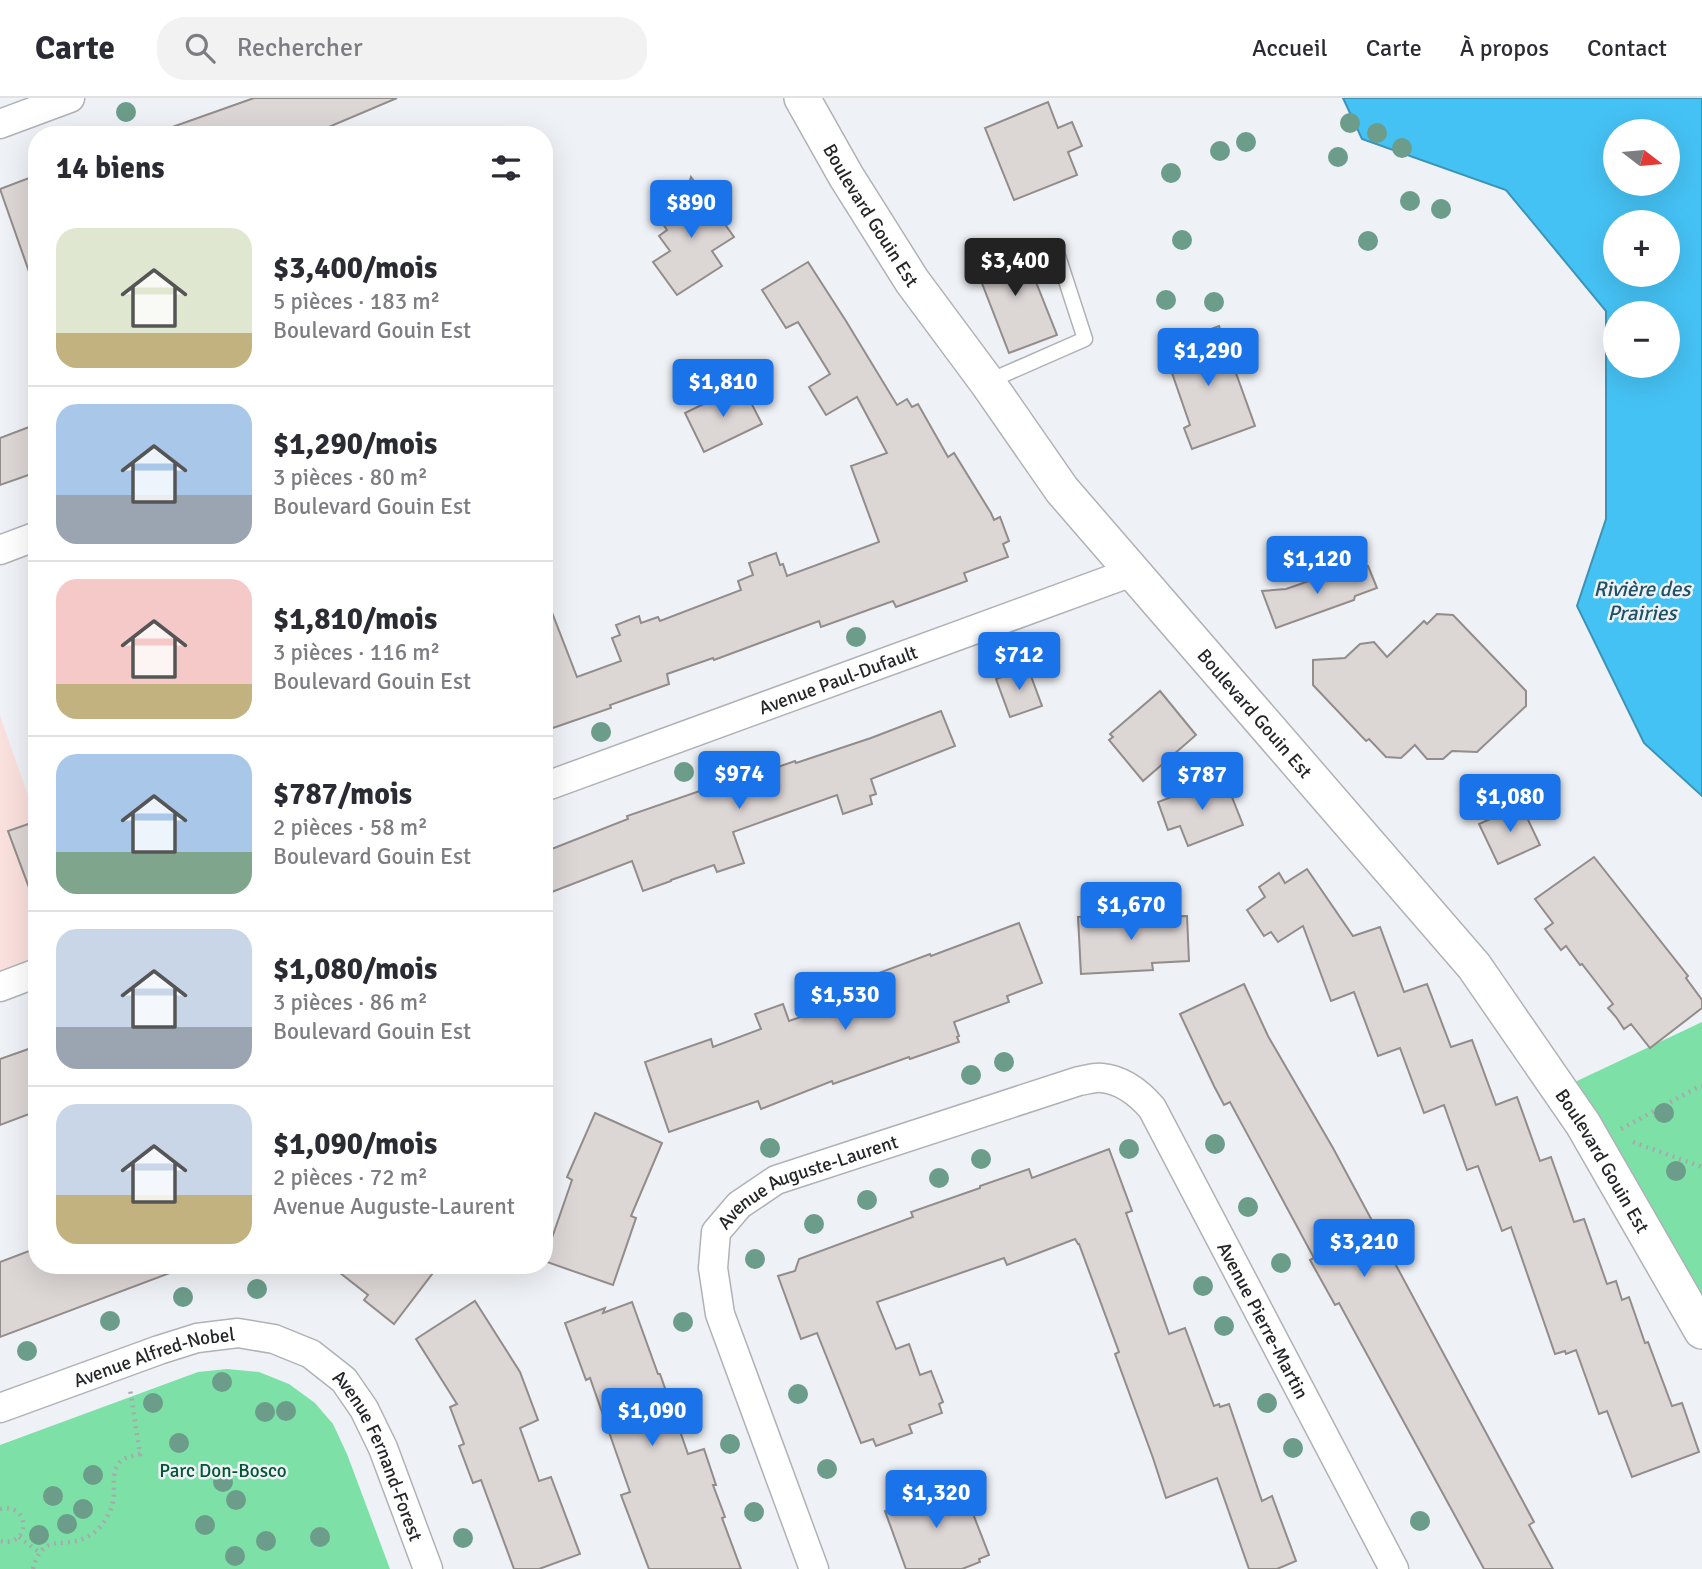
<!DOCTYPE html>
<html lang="fr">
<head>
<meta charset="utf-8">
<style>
	body { margin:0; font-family:Signika,sans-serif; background:#f2f2f3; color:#2b2b33; height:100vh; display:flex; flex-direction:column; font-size:26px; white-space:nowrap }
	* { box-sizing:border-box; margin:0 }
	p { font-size:23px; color:#7c7c81 }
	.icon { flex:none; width:38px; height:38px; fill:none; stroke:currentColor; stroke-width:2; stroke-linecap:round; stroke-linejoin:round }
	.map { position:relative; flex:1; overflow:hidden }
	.details { position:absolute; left:28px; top:28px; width:525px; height:1148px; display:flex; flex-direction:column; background:#fff; border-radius:28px; box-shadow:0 7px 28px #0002 }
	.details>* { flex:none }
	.needle { width:46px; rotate:106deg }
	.buttons { position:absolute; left:1603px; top:21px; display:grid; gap:14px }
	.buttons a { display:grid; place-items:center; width:77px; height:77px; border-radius:50%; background:#fff; box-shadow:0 7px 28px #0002; font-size:35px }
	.price { position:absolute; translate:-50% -60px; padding:0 16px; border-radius:7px; background:#1a73e8; color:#fff; font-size:23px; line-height:46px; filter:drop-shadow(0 2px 4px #0008) }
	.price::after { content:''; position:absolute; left:50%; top:42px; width:21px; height:16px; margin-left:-10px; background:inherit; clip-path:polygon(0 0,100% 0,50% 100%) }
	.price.current { background:#222; color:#fff }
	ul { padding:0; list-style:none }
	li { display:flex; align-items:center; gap:21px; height:175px; padding:0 28px }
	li+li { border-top:2px solid #e1e1e2 }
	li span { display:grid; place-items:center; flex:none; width:196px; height:140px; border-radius:21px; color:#555 }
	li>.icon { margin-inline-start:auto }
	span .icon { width:84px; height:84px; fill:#fffc; stroke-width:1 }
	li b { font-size:30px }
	h2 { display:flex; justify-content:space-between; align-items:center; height:84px; padding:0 28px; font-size:30px }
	header { display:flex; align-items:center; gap:42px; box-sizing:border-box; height:98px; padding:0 35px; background:#fff; border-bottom:2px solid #e1e1e2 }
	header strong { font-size:33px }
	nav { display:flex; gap:38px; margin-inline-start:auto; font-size:24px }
	.search { width:490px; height:63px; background:#f2f2f3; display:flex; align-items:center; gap:18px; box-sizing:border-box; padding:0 24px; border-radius:28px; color:#7c7c81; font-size:26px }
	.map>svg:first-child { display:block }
</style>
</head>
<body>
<header>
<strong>Carte</strong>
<div class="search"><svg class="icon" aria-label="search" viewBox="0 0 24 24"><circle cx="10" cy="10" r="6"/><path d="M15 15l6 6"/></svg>Rechercher</div>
<nav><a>Accueil</a><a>Carte</a><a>À propos</a><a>Contact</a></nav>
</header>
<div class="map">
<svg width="1702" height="1471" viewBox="0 0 1702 1471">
	<rect width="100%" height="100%" fill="#eef1f5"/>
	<polygon fill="#fae0dd" points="0,618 37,723 37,875 0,889"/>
	<g fill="#7de1a7">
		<polygon points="1702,924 1702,1234 1560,991"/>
		<polygon points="227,1271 259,1274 289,1286 315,1305 333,1326 347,1356 390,1471 0,1471 0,1347 198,1274"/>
	</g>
	<path fill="#45c2f4" stroke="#3b93b7" stroke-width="2" fill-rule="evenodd" d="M 1343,0 L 1702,0 L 1702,698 L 1644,645 L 1577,508 L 1606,421 L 1606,213 L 1506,92 L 1362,41 ZM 1615,33 L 1668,33 L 1668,86 L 1615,86 ZM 1615,124 L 1668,124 L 1668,177 L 1615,177 ZM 1615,215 L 1668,215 L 1668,268 L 1615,268 Z"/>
	<g fill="#dcd6d5" stroke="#928c8b" stroke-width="2">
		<polygon points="254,0 397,0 310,37 161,37 161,33"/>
		<polygon points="1048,4 1058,30 1072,24 1082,48 1068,54 1077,77 1014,102 985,30"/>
		<polygon points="37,77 37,184 33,185 0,91"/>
		<polygon points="691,79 734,139 712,153 722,168 677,197 653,164 670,153 659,138 667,132 658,119 684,101"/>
		<polygon points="1020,144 1057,237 1009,255 973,162"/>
		<polygon points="808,164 846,223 897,307 907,301 912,309 918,306 948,359 954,355 991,415 994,422 1000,419 1009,443 1003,446 1008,459 964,475 967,483 896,509 893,503 821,529 819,523 714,562 713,560 667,576 669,586 610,607 611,610 544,633 544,499 546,499 577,579 621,563 612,540 620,537 616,527 639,518 641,525 658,519 660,523 741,492 738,483 753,477 749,465 776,455 780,467 783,466 787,478 879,444 851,368 887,355 857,299 826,317 809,289 830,276 798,224 786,230 762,192"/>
		<polygon points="1219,228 1255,328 1192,351 1184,330 1190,327 1163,249"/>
		<polygon points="742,287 762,326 704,354 685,315"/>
		<polygon points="37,326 37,374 0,387 0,340"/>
		<polygon points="1368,468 1377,490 1355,498 1354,502 1276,530 1262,493 1286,491 1329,476 1330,479"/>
		<polygon points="1437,516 1453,517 1526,593 1526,608 1477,654 1452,653 1443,661 1427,661 1415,647 1401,660 1386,659 1369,641 1366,643 1313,587 1313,562 1345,560 1360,546 1374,544 1387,559 1424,523 1427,526"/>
		<polygon points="1028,570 1042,608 1010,619 996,581"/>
		<polygon points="1160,593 1196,637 1143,683 1109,642 1113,639 1110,636"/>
		<polygon points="941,613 955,648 871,681 876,696 870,698 872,706 843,716 837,697 733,734 744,765 717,774 714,767 671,782 671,783 643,793 632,763 544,797 544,754 628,721 627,718 717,687 718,690 795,663 796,665 871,640"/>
		<polygon points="1224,679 1243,727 1188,748 1180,728 1168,732 1158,704"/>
		<polygon points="1521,707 1540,747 1498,766 1479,726"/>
		<polygon points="37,723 37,803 34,803 8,733"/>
		<polygon points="1594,759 1688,878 1686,880 1702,902 1702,910 1650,950 1631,926 1624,931 1616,919 1608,910 1613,906 1582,866 1580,867 1566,848 1561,852 1545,831 1553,825 1535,801"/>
		<polygon points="1307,771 1353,838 1380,829 1404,894 1427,886 1451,949 1472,942 1496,1007 1517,999 1540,1063 1551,1059 1574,1124 1584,1121 1607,1186 1616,1183 1622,1202 1629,1199 1645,1245 1648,1244 1672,1308 1682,1305 1699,1354 1632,1379 1607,1313 1599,1316 1576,1252 1566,1256 1565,1253 1555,1256 1511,1129 1502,1133 1478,1068 1467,1072 1444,1007 1424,1015 1400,950 1378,958 1354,894 1331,903 1303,828 1278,844 1271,834 1264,838 1247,812 1265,799 1259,789 1279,775 1285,785"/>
		<polygon points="1149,815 1149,819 1187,818 1189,863 1152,865 1153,872 1081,876 1078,819"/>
		<polygon points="1019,825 1042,885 1007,898 1009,904 954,924 959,938 957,939 959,944 910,961 909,959 833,986 832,983 761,1011 758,1003 669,1034 645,964 711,941 713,949 761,931 755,916 783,906 789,923 881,891 876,876 930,856 931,858"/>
		<polygon points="1244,886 1268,938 1333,1050 1534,1424 1529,1427 1553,1471 1484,1471 1339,1205 1335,1207 1310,1162 1314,1160 1230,1004 1224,1007 1214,988 1180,916"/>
		<polygon points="37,948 37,1013 0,1027 0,961"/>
		<polygon points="595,1015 662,1045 631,1118 636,1120 613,1187 544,1163 572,1082 567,1079"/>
		<polygon points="1109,1051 1132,1113 1126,1115 1169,1236 1185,1230 1214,1308 1219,1306 1220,1309 1229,1306 1262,1403 1272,1398 1296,1463 1277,1471 1249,1471 1217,1380 1166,1400 1153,1360 1115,1256 1119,1254 1079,1146 1078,1146 1075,1141 1007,1167 1004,1160 877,1204 896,1251 909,1246 920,1277 931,1273 943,1304 939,1306 942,1315 909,1327 912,1335 876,1348 873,1341 861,1345 817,1235 801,1241 778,1178 795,1173 799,1161 913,1119 911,1114 980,1090 980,1088 1029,1071 1032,1080"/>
		<polygon points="37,1150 37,1167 182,1167 183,1170 0,1239 0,1164"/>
		<polygon points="330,1167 439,1167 394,1226 364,1202 368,1197"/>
		<polygon points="475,1203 520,1274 538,1322 520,1330 539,1383 551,1379 580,1456 539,1471 514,1471 481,1382 473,1385 459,1348 464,1346 450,1309 457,1306 416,1241"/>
		<polygon points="632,1204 658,1276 660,1276 688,1356 704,1351 716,1387 713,1387 725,1419 722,1420 741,1471 649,1471 621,1397 630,1394 590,1280 586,1282 565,1225 605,1210 603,1215"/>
		<polygon points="931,1387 934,1395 952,1388 954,1394 963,1390 989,1457 979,1461 980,1464 962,1471 906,1471 885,1413 891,1411 888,1403"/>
	</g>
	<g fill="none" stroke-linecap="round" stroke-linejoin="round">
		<g stroke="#afb2b6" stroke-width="17">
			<polyline id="service" points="987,284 1085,241 1058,158"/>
		</g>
		<g stroke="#afb2b6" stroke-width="31">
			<g id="minor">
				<polyline points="0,26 70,0"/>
				<polyline points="0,452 37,438"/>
				<path id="s1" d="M 544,689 L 1132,474"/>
				<polyline points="0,889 37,875"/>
				<path id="s2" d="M 0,1310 L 159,1252 L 197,1240 L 238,1235 L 274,1241 L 311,1256 L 344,1282 L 364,1311 L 383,1350 L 428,1471"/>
				<path id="s3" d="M 814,1471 L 720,1216 L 713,1170 L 716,1134 L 739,1107 L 776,1082 L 1079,983 C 1086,982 1095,979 1102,980 C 1123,982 1139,995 1152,1010 L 1394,1471"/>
			</g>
		</g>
		<g stroke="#afb2b6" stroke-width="38">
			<g id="tertiary">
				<path id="s4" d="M 802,0 L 846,78 L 912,183 L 987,284 L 1062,392 L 1474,868 L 1583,1026 L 1702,1233"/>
			</g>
		</g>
		<g stroke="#a7aaad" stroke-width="4.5" stroke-dasharray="2 5" stroke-linecap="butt">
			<polyline points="1621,1031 1698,989 1702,988"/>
			<polyline points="1633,1044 1702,1069"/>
			<path d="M 0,1411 C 31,1404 31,1450 0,1443"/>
			<polyline points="19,1439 40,1455"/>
			<path d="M 33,1471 C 43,1434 61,1451 85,1440 C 101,1433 113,1414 114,1396 C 114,1386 112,1372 120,1364 C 125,1359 133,1358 140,1356 L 130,1291"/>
		</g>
		<use href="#service" stroke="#fff" stroke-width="14"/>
		<use href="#minor" stroke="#fff" stroke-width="28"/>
		<use href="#tertiary" stroke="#fff" stroke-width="35"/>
	</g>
	<g fill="#6c9c8a">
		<circle cx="126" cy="14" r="10"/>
		<circle cx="1350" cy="25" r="10"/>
		<circle cx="1377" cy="35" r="10"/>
		<circle cx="1246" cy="44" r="10"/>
		<circle cx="1402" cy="50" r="10"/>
		<circle cx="1220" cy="53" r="10"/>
		<circle cx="1338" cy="59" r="10"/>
		<circle cx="1171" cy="75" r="10"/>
		<circle cx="1410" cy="103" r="10"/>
		<circle cx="1441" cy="111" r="10"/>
		<circle cx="1182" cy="142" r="10"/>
		<circle cx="1368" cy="143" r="10"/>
		<circle cx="1166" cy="202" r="10"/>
		<circle cx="1214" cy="204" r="10"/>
		<circle cx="856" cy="539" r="10"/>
		<circle cx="601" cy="634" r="10"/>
		<circle cx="684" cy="674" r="10"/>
		<circle cx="1004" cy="964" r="10"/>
		<circle cx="971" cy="977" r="10"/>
		<circle cx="1664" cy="1015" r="10"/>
		<circle cx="1215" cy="1046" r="10"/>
		<circle cx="770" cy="1050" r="10"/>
		<circle cx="1129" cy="1051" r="10"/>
		<circle cx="981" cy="1061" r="10"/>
		<circle cx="1676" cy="1073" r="10"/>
		<circle cx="939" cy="1080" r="10"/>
		<circle cx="867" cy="1102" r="10"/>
		<circle cx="1248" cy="1109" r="10"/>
		<circle cx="814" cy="1126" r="10"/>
		<circle cx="755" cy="1161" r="10"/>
		<circle cx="1281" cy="1165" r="10"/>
		<circle cx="1203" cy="1188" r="10"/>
		<circle cx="257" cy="1191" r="10"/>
		<circle cx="183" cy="1199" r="10"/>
		<circle cx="110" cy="1223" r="10"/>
		<circle cx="683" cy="1224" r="10"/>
		<circle cx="1224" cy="1228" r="10"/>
		<circle cx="27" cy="1253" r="10"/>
		<circle cx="222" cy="1284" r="10"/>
		<circle cx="798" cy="1296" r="10"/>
		<circle cx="153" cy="1305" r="10"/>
		<circle cx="1267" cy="1305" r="10"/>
		<circle cx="286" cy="1313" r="10"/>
		<circle cx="265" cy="1314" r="10"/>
		<circle cx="179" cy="1345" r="10"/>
		<circle cx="730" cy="1346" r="10"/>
		<circle cx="1293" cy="1350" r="10"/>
		<circle cx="827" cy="1371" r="10"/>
		<circle cx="93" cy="1377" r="10"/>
		<circle cx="223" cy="1384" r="10"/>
		<circle cx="53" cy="1398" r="10"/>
		<circle cx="236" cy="1402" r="10"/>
		<circle cx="83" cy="1411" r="10"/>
		<circle cx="754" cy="1414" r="10"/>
		<circle cx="1420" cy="1423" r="10"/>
		<circle cx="67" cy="1426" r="10"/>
		<circle cx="205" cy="1427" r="10"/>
		<circle cx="39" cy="1437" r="10"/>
		<circle cx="320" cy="1439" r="10"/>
		<circle cx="463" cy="1440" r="10"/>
		<circle cx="266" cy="1443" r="10"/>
		<circle cx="235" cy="1458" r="10"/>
	</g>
	<g text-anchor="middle" stroke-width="5" stroke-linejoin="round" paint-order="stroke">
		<g font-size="19" fill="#252628" stroke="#eef1f5">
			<text dy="7" stroke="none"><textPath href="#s4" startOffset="136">Boulevard Gouin Est</textPath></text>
			<text dy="7" stroke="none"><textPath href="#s1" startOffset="313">Avenue Paul-Dufault</textPath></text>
			<text dy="7" stroke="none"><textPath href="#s4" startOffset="766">Boulevard Gouin Est</textPath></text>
			<text dy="7" stroke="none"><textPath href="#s4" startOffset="1334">Boulevard Gouin Est</textPath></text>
			<text dy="7" stroke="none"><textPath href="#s3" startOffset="462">Avenue Auguste-Laurent</textPath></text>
			<text dy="7" stroke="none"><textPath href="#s3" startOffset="1076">Avenue Pierre-Martin</textPath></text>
			<text dy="7" stroke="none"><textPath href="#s2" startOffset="163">Avenue Alfred-Nobel</textPath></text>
			<text dy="7" stroke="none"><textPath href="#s2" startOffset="452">Avenue Fernand-Forest</textPath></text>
		</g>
		<g font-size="19" fill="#025733" stroke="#eef1f5">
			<text x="223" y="1379">Parc Don-Bosco</text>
		</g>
		<g font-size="21" font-style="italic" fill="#1f5166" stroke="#eef1f5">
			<text x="1642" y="498">Rivière des<tspan x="1642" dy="24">Prairies</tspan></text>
		</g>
	</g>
</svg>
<div class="buttons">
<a><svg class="needle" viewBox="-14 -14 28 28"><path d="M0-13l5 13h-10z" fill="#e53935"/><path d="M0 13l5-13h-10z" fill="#7c7c81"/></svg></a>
<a>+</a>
<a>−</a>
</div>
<b class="price" style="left:691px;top:142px">$890</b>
<b class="price current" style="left:1015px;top:200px">$3,400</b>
<b class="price" style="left:1208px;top:290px">$1,290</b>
<b class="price" style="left:723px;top:321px">$1,810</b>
<b class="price" style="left:1317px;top:498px">$1,120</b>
<b class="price" style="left:1019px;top:594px">$712</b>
<b class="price" style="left:739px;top:713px">$974</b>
<b class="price" style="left:1202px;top:714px">$787</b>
<b class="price" style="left:1510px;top:736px">$1,080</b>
<b class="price" style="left:1131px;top:844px">$1,670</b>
<b class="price" style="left:845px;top:934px">$1,530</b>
<b class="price" style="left:1364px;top:1181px">$3,210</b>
<b class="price" style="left:652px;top:1350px">$1,090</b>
<b class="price" style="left:936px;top:1432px">$1,320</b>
<section class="details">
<h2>14 biens<svg class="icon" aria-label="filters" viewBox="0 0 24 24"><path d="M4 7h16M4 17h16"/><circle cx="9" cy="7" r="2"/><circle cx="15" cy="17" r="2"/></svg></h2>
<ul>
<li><span style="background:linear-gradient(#dfe7d0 75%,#c2b280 0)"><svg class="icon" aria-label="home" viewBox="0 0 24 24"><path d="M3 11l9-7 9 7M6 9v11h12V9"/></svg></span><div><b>$3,400/mois</b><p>5 pièces · 183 m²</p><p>Boulevard Gouin Est</p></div></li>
<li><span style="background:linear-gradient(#a9c7e8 65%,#9aa5b1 0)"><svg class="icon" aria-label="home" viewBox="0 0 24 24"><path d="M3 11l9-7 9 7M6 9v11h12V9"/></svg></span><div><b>$1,290/mois</b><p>3 pièces · 80 m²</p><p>Boulevard Gouin Est</p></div></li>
<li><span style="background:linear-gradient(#f6c9c9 75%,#c2b280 0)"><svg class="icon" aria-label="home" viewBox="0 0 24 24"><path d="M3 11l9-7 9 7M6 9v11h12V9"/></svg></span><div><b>$1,810/mois</b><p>3 pièces · 116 m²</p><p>Boulevard Gouin Est</p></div></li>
<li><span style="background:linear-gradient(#a9c7e8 70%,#7fa58c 0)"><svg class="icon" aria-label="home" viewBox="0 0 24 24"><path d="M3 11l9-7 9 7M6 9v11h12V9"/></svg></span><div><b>$787/mois</b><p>2 pièces · 58 m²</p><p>Boulevard Gouin Est</p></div></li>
<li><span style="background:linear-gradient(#c9d6e8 70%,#9aa5b1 0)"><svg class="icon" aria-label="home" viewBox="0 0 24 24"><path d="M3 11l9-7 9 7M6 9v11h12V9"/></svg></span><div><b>$1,080/mois</b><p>3 pièces · 86 m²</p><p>Boulevard Gouin Est</p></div></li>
<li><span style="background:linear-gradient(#c9d6e8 65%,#c2b280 0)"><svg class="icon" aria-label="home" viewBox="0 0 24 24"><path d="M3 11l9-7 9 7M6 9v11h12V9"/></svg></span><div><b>$1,090/mois</b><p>2 pièces · 72 m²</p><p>Avenue Auguste-Laurent</p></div></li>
</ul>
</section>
</div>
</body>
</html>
